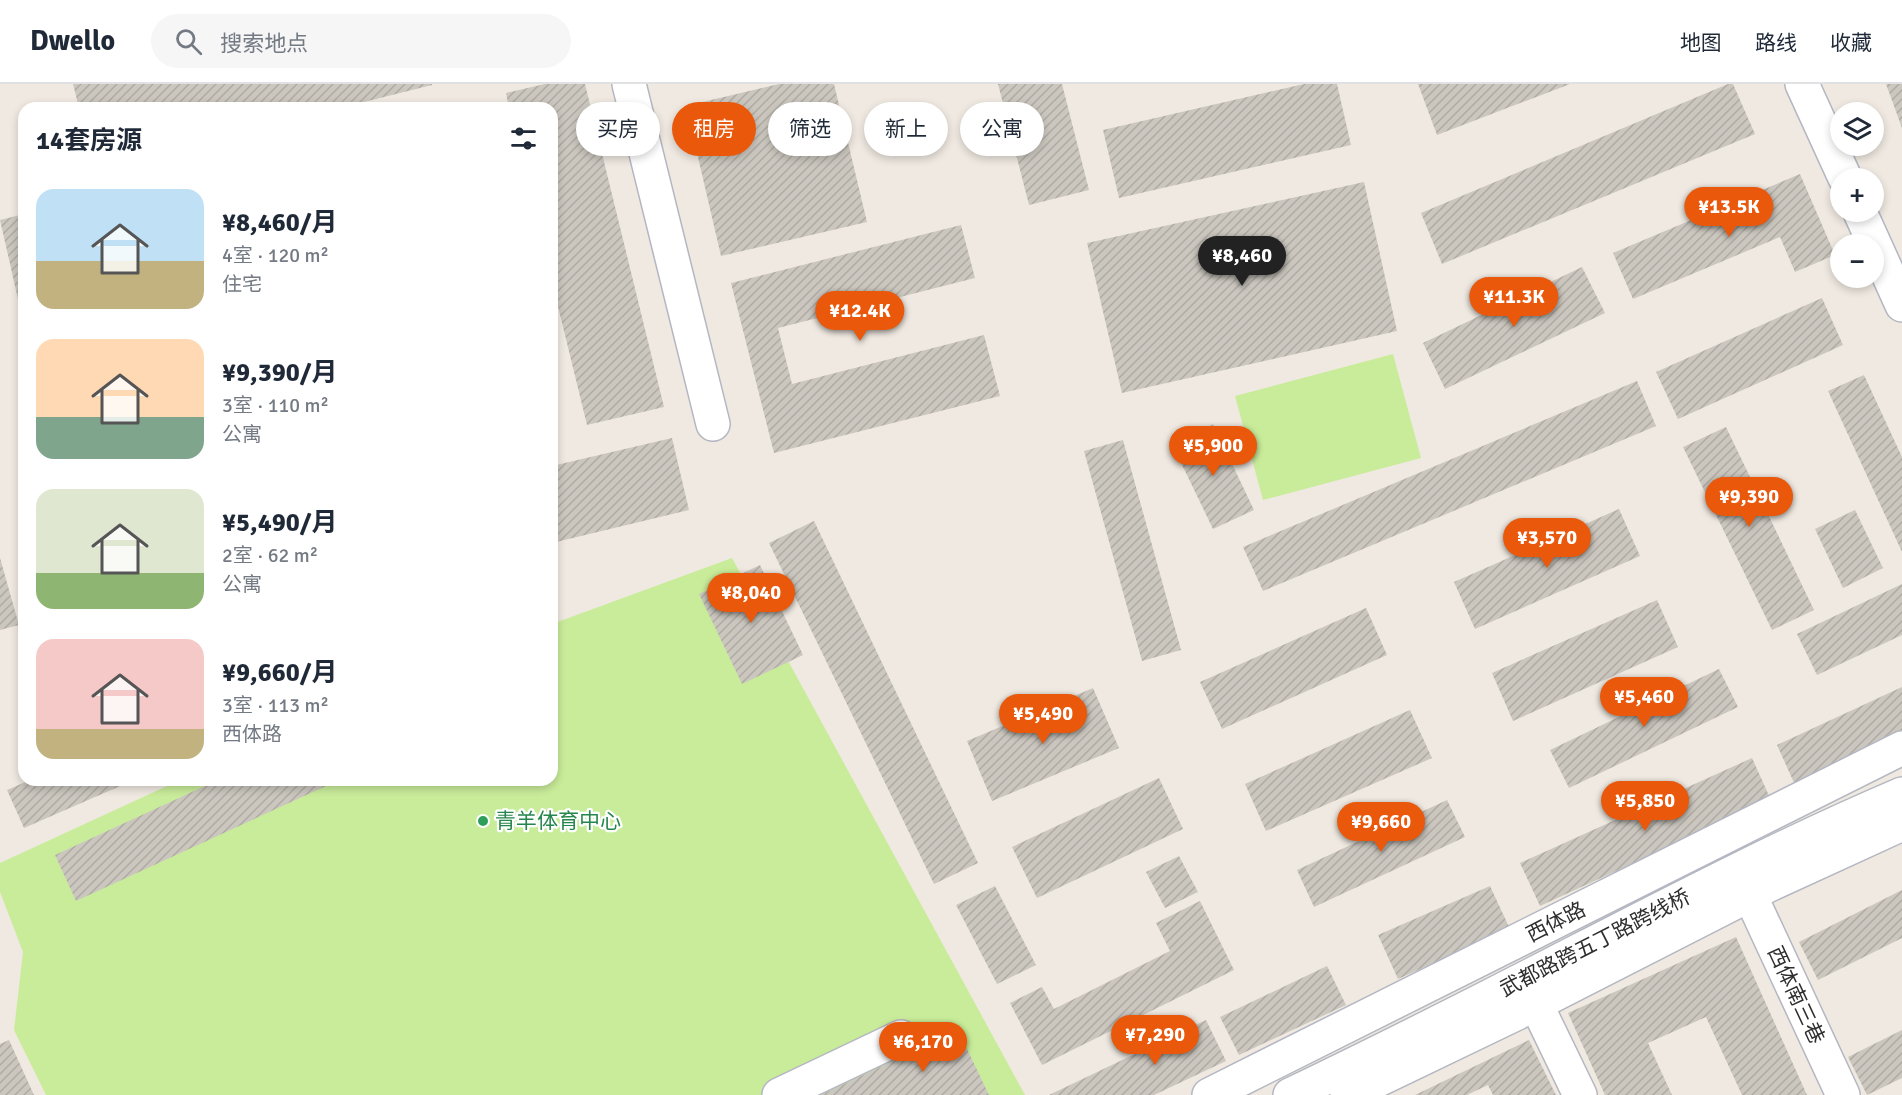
<!DOCTYPE html>
<html lang="zh">
<head>
<meta charset="utf-8">
<style>
	body { margin:0; font-family:Signika,"Noto Sans SC",sans-serif; background:#f6f6f7; color:#1f2937; height:100vh; display:flex; flex-direction:column; font-size:22px; white-space:nowrap }
	* { box-sizing:border-box; margin:0 }
	p { font-size:20px; color:#747a83 }
	.icon { flex:none; width:33px; height:33px; fill:none; stroke:currentColor; stroke-width:2; stroke-linecap:round; stroke-linejoin:round }
	.map { position:relative; flex:1; overflow:hidden }
	.drawer { position:absolute; left:18px; top:18px; width:540px; height:684px; display:flex; flex-direction:column; background:#fff; border-radius:18px; box-shadow:0 3px 9px #0003 }
	.drawer>* { flex:none }
	.guide { position:absolute; left:576px; top:18px; width:570px; height:54px; display:flex; gap:12px }
	.tools { position:absolute; left:1830px; top:18px; display:grid; gap:12px }
	.tools a { display:grid; place-items:center; width:54px; height:54px; border-radius:50%; background:#fff; box-shadow:0 3px 9px #0003; font-size:30px }
	.price { position:absolute; translate:-50% -51px; padding:0 14px; border-radius:21px; background:#ea580c; color:#fff; font-size:20px; line-height:39px; filter:drop-shadow(0 2px 3px #0008) }
	.price::after { content:''; position:absolute; left:50%; top:36px; width:18px; height:14px; margin-left:-9px; background:inherit; clip-path:polygon(0 0,100% 0,50% 100%) }
	.price.on { background:#222; color:#fff }
	ul { padding:0; list-style:none }
	li { display:flex; align-items:center; gap:18px; height:150px; padding:0 18px }
	li span { display:grid; place-items:center; flex:none; width:168px; height:120px; border-radius:18px; color:#555 }
	li>.icon { margin-inline-start:auto }
	span .icon { width:72px; height:72px; fill:#fffc; stroke-width:1 }
	li b { font-size:26px }
	h2 { display:flex; justify-content:space-between; align-items:center; height:72px; padding:0 18px; font-size:26px }
	.pill { padding:0 21px; border-radius:27px; background:#fff; box-shadow:0 3px 9px #0003; font-size:21px; line-height:54px }
	.pill.on { background:#ea580c; color:#fff }
	header { display:flex; align-items:center; gap:36px; box-sizing:border-box; height:84px; padding:0 30px; background:#fff; border-bottom:2px solid #e0e1e3 }
	header strong { font-size:28px }
	nav { display:flex; gap:33px; margin-inline-start:auto; font-size:21px }
	.search { width:420px; height:54px; background:#f6f6f7; display:flex; align-items:center; gap:15px; box-sizing:border-box; padding:0 21px; border-radius:33px; color:#747a83; font-size:22px }
	.map>svg:first-child { display:block }
</style>
</head>
<body>
<header>
<strong>Dwello</strong>
<div class="search"><svg class="icon" aria-label="search" viewBox="0 0 24 24"><circle cx="10" cy="10" r="6"/><path d="M15 15l6 6"/></svg>搜索地点</div>
<nav><a>地图</a><a>路线</a><a>收藏</a></nav>
</header>
<div class="map">
<svg width="1902" height="1011" viewBox="0 0 1902 1011">
	<defs>
		<pattern id="building-hatch" width="6" height="6" patternUnits="userSpaceOnUse" patternTransform="scale(1.5)"><rect width="6" height="6" fill="#cbc7bf"/><path d="M-1 1l2-2M0 6l6-6M5 7l2-2" fill="none" stroke="#afaba4"/></pattern>
	</defs>
	<rect width="100%" height="100%" fill="#efe9e1"/>
	<g fill="#c9ec9a">
		<polygon points="1393,270 1421,374 1263,416 1235,312"/>
		<polygon points="732,474 1025,1011 46,1011 14,946 23,868 0,808 0,779 180,696 552,696 552,540"/>
	</g>
	<g fill="url(#building-hatch)">
		<polygon points="73,0 432,0 432,1 340,24 79,24"/>
		<polygon points="545,0 585,0 664,323 587,341 552,198 552,24 509,24 506,9"/>
		<polygon points="779,0 834,0 867,138 721,172 686,22"/>
		<polygon points="998,0 1062,0 1089,106 1029,121"/>
		<polygon points="1304,0 1337,0 1351,61 1119,114 1103,46"/>
		<polygon points="1418,0 1570,0 1437,51"/>
		<polygon points="1728,0 1733,0 1755,50 1442,180 1421,129"/>
		<polygon points="1886,0 1902,0 1902,44"/>
		<polygon points="1800,90 1835,171 1795,188 1780,153 1633,215 1613,169"/>
		<polygon points="1364,98 1397,247 1122,309 1087,159"/>
		<polygon points="24,130 24,237 23,237 0,136"/>
		<polygon points="961,141 975,194 778,244 792,300 984,251 1000,312 774,369 731,199"/>
		<polygon points="1582,183 1605,229 1445,305 1423,259"/>
		<polygon points="1822,214 1843,261 1678,335 1656,288"/>
		<polygon points="1864,291 1902,373 1902,468 1828,307"/>
		<polygon points="1637,297 1656,342 1263,507 1243,463"/>
		<polygon points="1213,340 1254,426 1213,445 1172,360"/>
		<polygon points="1726,343 1814,526 1772,546 1683,363"/>
		<polygon points="672,354 689,426 552,459 552,382"/>
		<polygon points="1123,356 1181,566 1142,577 1084,367"/>
		<polygon points="1619,425 1640,472 1475,545 1454,498"/>
		<polygon points="1855,426 1883,484 1843,504 1815,445"/>
		<polygon points="814,437 978,779 934,800 769,459"/>
		<polygon points="0,474 19,541 0,546"/>
		<polygon points="760,481 803,571 742,600 699,510"/>
		<polygon points="1902,500 1902,551 1817,591 1797,550"/>
		<polygon points="1657,516 1678,563 1513,637 1492,589"/>
		<polygon points="1366,524 1387,571 1222,645 1200,598"/>
		<polygon points="1719,585 1738,623 1569,704 1550,666"/>
		<polygon points="1902,603 1902,651 1795,701 1777,661"/>
		<polygon points="1093,604 1119,664 992,717 967,657"/>
		<polygon points="1410,626 1432,674 1266,747 1245,700"/>
		<polygon points="1752,674 1771,716 1540,822 1520,779"/>
		<polygon points="1159,694 1183,745 1037,814 1012,763"/>
		<polygon points="30,696 134,696 24,744 7,706"/>
		<polygon points="218,696 339,696 76,817 55,771"/>
		<polygon points="1447,716 1465,753 1314,823 1297,786"/>
		<polygon points="1179,772 1198,808 1165,824 1146,788"/>
		<polygon points="995,802 1036,881 997,900 956,821"/>
		<polygon points="1490,802 1510,845 1398,895 1378,851"/>
		<polygon points="1902,806 1902,854 1818,896 1799,858"/>
		<polygon points="1200,817 1234,886 1042,981 1010,919 1042,903 1054,925 1170,867 1156,839"/>
		<polygon points="1736,853 1807,1011 1742,1011 1706,933 1648,959 1672,1011 1605,1011 1568,929"/>
		<polygon points="1327,882 1346,921 1239,971 1220,933"/>
		<polygon points="1206,936 1226,977 1154,1011 1049,1011"/>
		<polygon points="958,946 989,1011 821,1011"/>
		<polygon points="1902,946 1902,994 1867,1011 1848,973"/>
		<polygon points="9,956 34,1011 0,1011 0,960"/>
		<polygon points="1529,956 1556,1011 1493,1011 1488,1001 1467,1011 1415,1011"/>
	</g>
	<g fill="none" stroke-linecap="round" stroke-linejoin="round">
		<g stroke="#b4b7c1" stroke-width="36">
			<g id="minor">
				<polyline points="629,0 713,340"/>
				<polyline points="1802,0 1845,94"/>
				<polyline points="1860,128 1902,221"/>
				<polyline points="1750,811 1843,1011"/>
				<polyline points="1536,920 1580,1011"/>
				<polyline points="779,1011 901,953"/>
				<polyline points="1209,1011 1902,664"/>
				<path d="M 1290,1011 C 1357,979 1423,946 1490,912 C 1626,843 1761,770 1902,710"/>
				<polyline points="1347,1011 1536,920 1767,802 1902,740"/>
			</g>
		</g>
		<use href="#minor" stroke="#fff" stroke-width="33"/>
	</g>
	<circle fill="#2e9e5b" stroke="#fff" stroke-width="2" cx="483" cy="737" r="6"/>
	<g text-anchor="middle" stroke-width="4.5" stroke-linejoin="round" paint-order="stroke">
		<g font-size="21" fill="#27864d" stroke="#fff" text-anchor="start">
			<text x="495" y="744">青羊体育中心</text>
		</g>
		<g font-size="21" fill="#2e2e2e" stroke="#fff">
			<text transform="translate(1556 838) rotate(-27)" y="7">西体路</text>
			<text transform="translate(1595 859) rotate(-27)" y="7">武都路跨五丁路跨线桥</text>
			<text transform="translate(1796 911) rotate(65)" y="7">西体南三巷</text>
		</g>
	</g>
</svg>
<div class="tools">
<a><svg class="icon" aria-label="layers" viewBox="0 0 24 24"><path d="M12 4l9 5-9 5-9-5zM3 14l9 5 9-5"/></svg></a>
<a>+</a>
<a>−</a>
</div>
<b class="price" style="left:1729px;top:154px">¥13.5K</b>
<b class="price on" style="left:1242px;top:203px">¥8,460</b>
<b class="price" style="left:1514px;top:244px">¥11.3K</b>
<b class="price" style="left:860px;top:258px">¥12.4K</b>
<b class="price" style="left:1213px;top:393px">¥5,900</b>
<b class="price" style="left:1749px;top:444px">¥9,390</b>
<b class="price" style="left:1547px;top:485px">¥3,570</b>
<b class="price" style="left:751px;top:540px">¥8,040</b>
<b class="price" style="left:1644px;top:644px">¥5,460</b>
<b class="price" style="left:1043px;top:661px">¥5,490</b>
<b class="price" style="left:1645px;top:748px">¥5,850</b>
<b class="price" style="left:1381px;top:769px">¥9,660</b>
<b class="price" style="left:1155px;top:982px">¥7,290</b>
<b class="price" style="left:923px;top:989px">¥6,170</b>
<div class="guide">
<a class="pill">买房</a>
<a class="pill on">租房</a>
<a class="pill">筛选</a>
<a class="pill">新上</a>
<a class="pill">公寓</a>
</div>
<section class="drawer">
<h2>14套房源<svg class="icon" aria-label="filters" viewBox="0 0 24 24"><path d="M4 7h16M4 17h16"/><circle cx="9" cy="7" r="2"/><circle cx="15" cy="17" r="2"/></svg></h2>
<ul>
<li><span style="background:linear-gradient(#bfe0f5 60%,#c2b280 0)"><svg class="icon" aria-label="home" viewBox="0 0 24 24"><path d="M3 11l9-7 9 7M6 9v11h12V9"/></svg></span><div><b>¥8,460/月</b><p>4室 · 120 m²</p><p>住宅</p></div></li>
<li><span style="background:linear-gradient(#ffd9b3 65%,#7fa58c 0)"><svg class="icon" aria-label="home" viewBox="0 0 24 24"><path d="M3 11l9-7 9 7M6 9v11h12V9"/></svg></span><div><b>¥9,390/月</b><p>3室 · 110 m²</p><p>公寓</p></div></li>
<li><span style="background:linear-gradient(#dfe7d0 70%,#8fb573 0)"><svg class="icon" aria-label="home" viewBox="0 0 24 24"><path d="M3 11l9-7 9 7M6 9v11h12V9"/></svg></span><div><b>¥5,490/月</b><p>2室 · 62 m²</p><p>公寓</p></div></li>
<li><span style="background:linear-gradient(#f6c9c9 75%,#c2b280 0)"><svg class="icon" aria-label="home" viewBox="0 0 24 24"><path d="M3 11l9-7 9 7M6 9v11h12V9"/></svg></span><div><b>¥9,660/月</b><p>3室 · 113 m²</p><p>西体路</p></div></li>
</ul>
</section>
</div>
</body>
</html>
